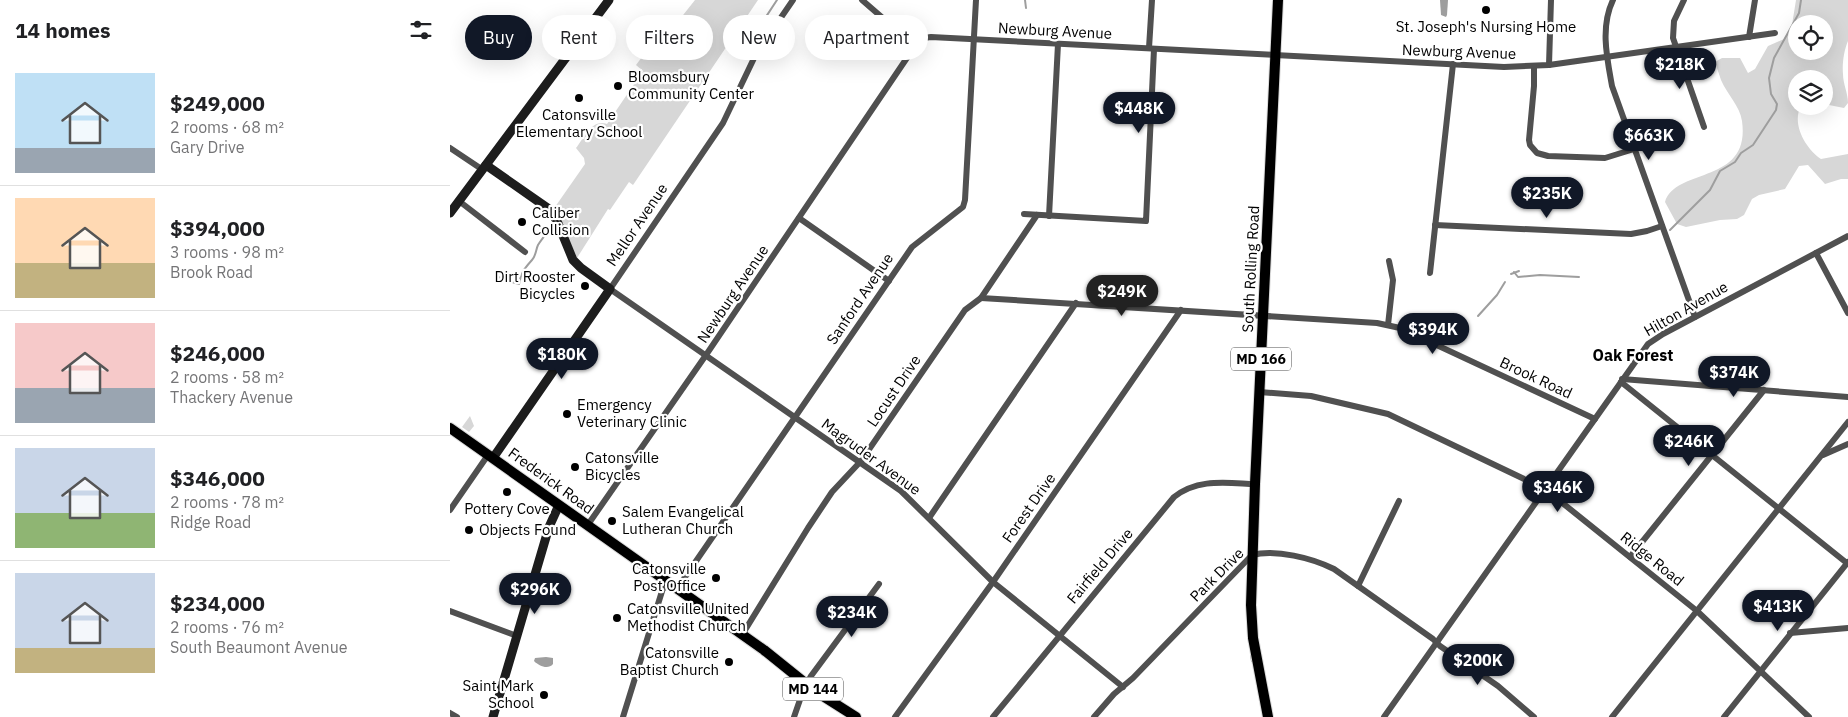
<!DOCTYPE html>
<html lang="en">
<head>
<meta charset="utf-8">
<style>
	body { margin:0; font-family:"IBM Plex Sans",sans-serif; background:#f2f2f2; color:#202124; height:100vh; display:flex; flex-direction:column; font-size:19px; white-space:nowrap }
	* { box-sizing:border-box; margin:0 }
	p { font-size:16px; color:#757577 }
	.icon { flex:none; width:28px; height:28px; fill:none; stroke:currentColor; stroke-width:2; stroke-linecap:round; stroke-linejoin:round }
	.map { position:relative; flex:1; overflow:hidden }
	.sheet { display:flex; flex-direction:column; background:#fff; width:450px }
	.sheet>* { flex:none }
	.hud { position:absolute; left:15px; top:15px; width:475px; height:45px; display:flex; gap:10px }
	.fabs { position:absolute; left:1338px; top:15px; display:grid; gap:10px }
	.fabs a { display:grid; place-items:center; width:45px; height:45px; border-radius:50%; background:#fff; box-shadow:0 5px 20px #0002; font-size:25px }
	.price { position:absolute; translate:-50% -42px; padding:0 11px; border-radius:18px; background:#111827; color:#fff; font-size:16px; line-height:32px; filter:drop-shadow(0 1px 2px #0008) }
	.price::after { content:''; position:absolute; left:50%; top:30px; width:15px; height:11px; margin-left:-8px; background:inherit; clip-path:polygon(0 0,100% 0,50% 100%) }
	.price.current { background:#222; color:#fff }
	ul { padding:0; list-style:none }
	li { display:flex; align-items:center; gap:15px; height:125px; padding:0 15px }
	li+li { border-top:1px solid #e0e0e0 }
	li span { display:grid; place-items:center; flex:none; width:140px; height:100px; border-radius:0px; color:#555 }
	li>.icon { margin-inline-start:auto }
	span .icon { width:60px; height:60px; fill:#fffc; stroke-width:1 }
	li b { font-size:21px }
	h2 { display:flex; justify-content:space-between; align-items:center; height:60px; padding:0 15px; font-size:21px }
	.chip { padding:0 18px; border-radius:22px; background:#fff; box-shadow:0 5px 20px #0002; font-size:18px; line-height:45px }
	.chip.current { background:#111827; color:#fff }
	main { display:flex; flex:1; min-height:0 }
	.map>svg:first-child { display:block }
</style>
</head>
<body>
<main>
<section class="sheet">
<h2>14 homes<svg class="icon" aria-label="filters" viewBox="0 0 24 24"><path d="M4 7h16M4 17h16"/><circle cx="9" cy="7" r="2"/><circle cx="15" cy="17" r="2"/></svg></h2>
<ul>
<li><span style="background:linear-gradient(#bfe0f5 75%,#9aa5b1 0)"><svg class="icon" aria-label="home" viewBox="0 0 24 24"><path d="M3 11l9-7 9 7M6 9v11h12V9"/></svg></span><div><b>$249,000</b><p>2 rooms · 68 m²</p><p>Gary Drive</p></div></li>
<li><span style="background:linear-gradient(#ffd9b3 65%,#c2b280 0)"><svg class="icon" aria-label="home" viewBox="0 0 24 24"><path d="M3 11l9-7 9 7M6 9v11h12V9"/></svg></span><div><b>$394,000</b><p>3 rooms · 98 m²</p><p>Brook Road</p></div></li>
<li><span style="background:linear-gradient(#f6c9c9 65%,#9aa5b1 0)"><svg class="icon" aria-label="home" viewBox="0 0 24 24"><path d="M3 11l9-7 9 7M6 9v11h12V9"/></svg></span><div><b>$246,000</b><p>2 rooms · 58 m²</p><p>Thackery Avenue</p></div></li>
<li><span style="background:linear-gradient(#c9d6e8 65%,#8fb573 0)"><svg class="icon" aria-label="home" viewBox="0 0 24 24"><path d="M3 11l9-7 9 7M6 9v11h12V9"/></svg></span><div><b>$346,000</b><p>2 rooms · 78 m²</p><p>Ridge Road</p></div></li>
<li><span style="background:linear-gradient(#c9d6e8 75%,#c2b280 0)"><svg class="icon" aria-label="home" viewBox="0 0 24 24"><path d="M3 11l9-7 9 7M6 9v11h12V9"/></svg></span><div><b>$234,000</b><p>2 rooms · 76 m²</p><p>South Beaumont Avenue</p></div></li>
</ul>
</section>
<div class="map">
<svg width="1398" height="717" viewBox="0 0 1398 717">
	<rect width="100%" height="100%" fill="#fff"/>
	<g fill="#d7d7d7" fill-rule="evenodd">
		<path d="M 245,0 L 308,0 L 183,185 L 179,182 L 160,210 L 158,209 L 127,258 L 105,207 L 135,164 L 134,158 L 126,148 C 134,138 142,118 157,124 L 193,71 L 186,65 L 201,45 L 207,48 Z"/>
		<path d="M 1346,0 L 1398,0 L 1398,41 C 1394,50 1392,64 1393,74 C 1393,84 1398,93 1398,103 L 1394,108 L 1374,104 L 1374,79 L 1346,79 L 1346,106 L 1351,106 C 1341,124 1356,149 1371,159 L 1398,154 L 1398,179 L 1391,179 L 1375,184 L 1358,165 L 1349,166 L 1335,189 L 1309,195 L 1302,199 L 1294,215 L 1287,219 L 1270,220 L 1236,227 L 1227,224 L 1215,202 C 1226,167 1301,185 1292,121 C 1290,106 1277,94 1271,80 C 1269,74 1267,68 1265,62 L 1272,58 L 1290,58 L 1298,73 L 1305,69 L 1318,46 L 1334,39 L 1342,25 ZM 1346,24 L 1374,24 L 1374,51 L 1346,51 Z"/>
		<polygon points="20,416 24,426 19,432 12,427"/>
	</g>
	<g fill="#9e9e9e">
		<polygon points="990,0 998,0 997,15 996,17 991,15"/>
		<path d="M 96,657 L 103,658 L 103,664 C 98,670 89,666 84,661 L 85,658 Z"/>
	</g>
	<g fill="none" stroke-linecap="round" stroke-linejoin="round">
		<g stroke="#9e9e9e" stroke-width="2">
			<polyline points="575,0 576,8"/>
			<polyline points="304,35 327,0"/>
			<polyline points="1220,230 1260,190 1270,171 1285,162 1291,153 1303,145 1326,110 1327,104 1321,94 1319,78 1324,58 1349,13 1351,0"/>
			<polyline points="1064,272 1068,277 1090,275 1129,277"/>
			<polyline points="1061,274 1069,271"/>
			<path d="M 46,276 L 58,281 L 69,284 C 71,272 75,268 82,260 C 86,256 86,249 88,245 C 92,238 98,233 101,224"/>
			<polyline points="1028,316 1047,295 1055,282"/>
			<polyline points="801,655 802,661"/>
		</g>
		<g stroke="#dbdbdb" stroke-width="12">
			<g id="primary">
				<polyline points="0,428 314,650 365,691 406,717"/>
				<polyline points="818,717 803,638 801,605 805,484 828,0"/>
			</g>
		</g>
		<g stroke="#505050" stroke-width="6">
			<polyline points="343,0 306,54 273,123 160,289 451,491 543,582 673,687"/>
			<polyline points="412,0 465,46"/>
			<path d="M 1163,0 C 1150,27 1157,58 1162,86 L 1245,317"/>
			<polyline points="1234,0 1224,21 1223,38 1254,127"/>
			<polyline points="1299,37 1305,0"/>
			<polyline points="699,48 702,0"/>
			<polyline points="1099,65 1101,0"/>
			<polyline points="1084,67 1084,86 1079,140 1080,145 1087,153 1098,156 1155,158 1184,149"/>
			<polyline points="0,148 33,170"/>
			<polyline points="9,201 75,252"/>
			<polyline points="574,214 696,221 704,49"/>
			<polyline points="599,216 608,44"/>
			<polyline points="349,218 439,281"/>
			<polyline points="985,225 1181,234 1197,231 1212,226"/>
			<polyline points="1366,253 1398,313"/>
			<polyline points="980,273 1003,64"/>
			<polyline points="531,298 927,323 950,328 963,334 1145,419"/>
			<polyline points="938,325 943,280 939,261"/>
			<polyline points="1172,379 1398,397"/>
			<polyline points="1171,382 1398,564"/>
			<polyline points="809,392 861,396 938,414 1095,489 1247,611 1359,717"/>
			<polyline points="1373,455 1398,444"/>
			<polyline points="0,510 38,455"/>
			<polyline points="479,518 626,303"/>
			<polyline points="137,526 256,355 465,46 474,38 481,37 1054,67 1099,65 1325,33"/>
			<polyline points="1180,557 1314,390"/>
			<polyline points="908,586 949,501"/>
			<polyline points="0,611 67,636"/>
			<polyline points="1340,633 1398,628"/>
			<polyline points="292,635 358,528 382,492 411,461 515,310 531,298 587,215"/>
			<polyline points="0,713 7,717"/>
			<polyline points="173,717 213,588 230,583 233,580 462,247 513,207 515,200 526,0"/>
			<polyline points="344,717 353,691 361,676 429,584"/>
			<polyline points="445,717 543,582 731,310"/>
			<path d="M 543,717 L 724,497 C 748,478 776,483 805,484"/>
			<path d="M 644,717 L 664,694 L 683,678 L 802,555 C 826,549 862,558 884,569 L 983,639 L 990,646 L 1048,686 L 1084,717"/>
			<polyline points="934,717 1198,344 1213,334 1398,236"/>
			<polyline points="1162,717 1398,422"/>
			<polyline points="1274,717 1398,562"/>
		</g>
		<g stroke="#1d1d1d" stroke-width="9">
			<polyline points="36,165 99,209 107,221 123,260 131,268 160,289 43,458"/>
			<polyline points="0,213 159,0"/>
			<polyline points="43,717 99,527 109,505"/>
		</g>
		<use href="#primary" stroke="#000" stroke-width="10"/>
	</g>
	<g fill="#000" stroke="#fff" stroke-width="2">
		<circle cx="1036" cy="10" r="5"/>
		<circle cx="168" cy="86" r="5"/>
		<circle cx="129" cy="98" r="5"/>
		<circle cx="72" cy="222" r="5"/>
		<circle cx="135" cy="286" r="5"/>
		<circle cx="117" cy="414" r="5"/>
		<circle cx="125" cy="467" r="5"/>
		<circle cx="57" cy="492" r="5"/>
		<circle cx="162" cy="521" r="5"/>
		<circle cx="19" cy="530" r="5"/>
		<circle cx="266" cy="578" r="5"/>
		<circle cx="167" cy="618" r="5"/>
		<circle cx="279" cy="662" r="5"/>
		<circle cx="94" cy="695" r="5"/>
	</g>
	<g text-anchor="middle" stroke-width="4.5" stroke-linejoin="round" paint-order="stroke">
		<g fill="#fff" stroke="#4c4c4c" stroke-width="1">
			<rect x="781" y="347.5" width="60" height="23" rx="4"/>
			<rect x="333" y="677.5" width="60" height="23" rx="4"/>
		</g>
		<g font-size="14" font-weight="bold" fill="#000">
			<text x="811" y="364">MD 166</text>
			<text x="363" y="694">MD 144</text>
		</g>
		<g font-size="15" fill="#000" stroke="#fff" text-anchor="start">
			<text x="1036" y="32" text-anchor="middle">St. Joseph's Nursing Home</text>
			<text x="178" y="82">Bloomsbury<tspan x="178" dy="17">Community Center</tspan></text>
			<text x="129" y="120" text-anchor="middle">Catonsville<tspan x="129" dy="17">Elementary School</tspan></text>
			<text x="82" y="218">Caliber<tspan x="82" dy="17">Collision</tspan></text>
			<text x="125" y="282" text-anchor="end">Dirt Rooster<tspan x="125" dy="17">Bicycles</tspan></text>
			<text x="127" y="410">Emergency<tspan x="127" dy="17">Veterinary Clinic</tspan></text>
			<text x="135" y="463">Catonsville<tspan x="135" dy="17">Bicycles</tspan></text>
			<text x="57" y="514" text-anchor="middle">Pottery Cove</text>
			<text x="172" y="517">Salem Evangelical<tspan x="172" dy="17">Lutheran Church</tspan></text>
			<text x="29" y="535">Objects Found</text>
			<text x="256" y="574" text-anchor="end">Catonsville<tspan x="256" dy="17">Post Office</tspan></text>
			<text x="177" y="614">Catonsville United<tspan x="177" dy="17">Methodist Church</tspan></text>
			<text x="269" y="658" text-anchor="end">Catonsville<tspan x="269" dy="17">Baptist Church</tspan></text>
			<text x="84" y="691" text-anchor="end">Saint Mark<tspan x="84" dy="17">School</tspan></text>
		</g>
		<g font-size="15" fill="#000" stroke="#fff">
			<text transform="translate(605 31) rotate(3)" y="5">Newburg Avenue</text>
			<text transform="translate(1009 52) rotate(2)" y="5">Newburg Avenue</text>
			<text transform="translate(187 225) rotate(-56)" y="5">Mellor Avenue</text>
			<text transform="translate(801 269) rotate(-87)" y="5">South Rolling Road</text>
			<text transform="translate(283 294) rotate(-56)" y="5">Newburg Avenue</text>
			<text transform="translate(410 299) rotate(-56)" y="5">Sanford Avenue</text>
			<text transform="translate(1236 309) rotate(-30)" y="5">Hilton Avenue</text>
			<text transform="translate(1086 378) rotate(25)" y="5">Brook Road</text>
			<text transform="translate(444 391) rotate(-56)" y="5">Locust Drive</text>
			<text transform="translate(421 457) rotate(36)" y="5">Magruder Avenue</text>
			<text transform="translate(101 481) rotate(36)" y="5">Frederick Road</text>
			<text transform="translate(579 508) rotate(-55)" y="5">Forest Drive</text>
			<text transform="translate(1202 559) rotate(39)" y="5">Ridge Road</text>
			<text transform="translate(650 566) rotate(-50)" y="5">Fairfield Drive</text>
			<text transform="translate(767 575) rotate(-45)" y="5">Park Drive</text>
		</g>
		<g font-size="16" font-weight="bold" fill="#000" stroke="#fff">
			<text x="1183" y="361">Oak Forest</text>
		</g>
	</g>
</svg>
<div class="fabs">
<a><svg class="icon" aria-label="locate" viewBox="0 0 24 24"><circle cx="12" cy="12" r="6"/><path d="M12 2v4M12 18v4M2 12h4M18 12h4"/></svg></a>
<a><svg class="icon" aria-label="layers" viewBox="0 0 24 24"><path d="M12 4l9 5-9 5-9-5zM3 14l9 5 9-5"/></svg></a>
</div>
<b class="price" style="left:1230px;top:90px">$218K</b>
<b class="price" style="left:689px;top:134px">$448K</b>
<b class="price" style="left:1199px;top:161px">$663K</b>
<b class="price" style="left:1097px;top:219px">$235K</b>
<b class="price current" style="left:672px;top:317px">$249K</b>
<b class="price" style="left:983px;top:355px">$394K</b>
<b class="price" style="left:112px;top:380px">$180K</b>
<b class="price" style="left:1284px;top:398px">$374K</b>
<b class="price" style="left:1239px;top:467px">$246K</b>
<b class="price" style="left:1108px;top:513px">$346K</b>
<b class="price" style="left:85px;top:615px">$296K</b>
<b class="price" style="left:1328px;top:632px">$413K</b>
<b class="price" style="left:402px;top:638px">$234K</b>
<b class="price" style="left:1028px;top:686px">$200K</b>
<div class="hud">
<a class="chip current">Buy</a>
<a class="chip">Rent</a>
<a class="chip">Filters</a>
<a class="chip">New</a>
<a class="chip">Apartment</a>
</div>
</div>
</main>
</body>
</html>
